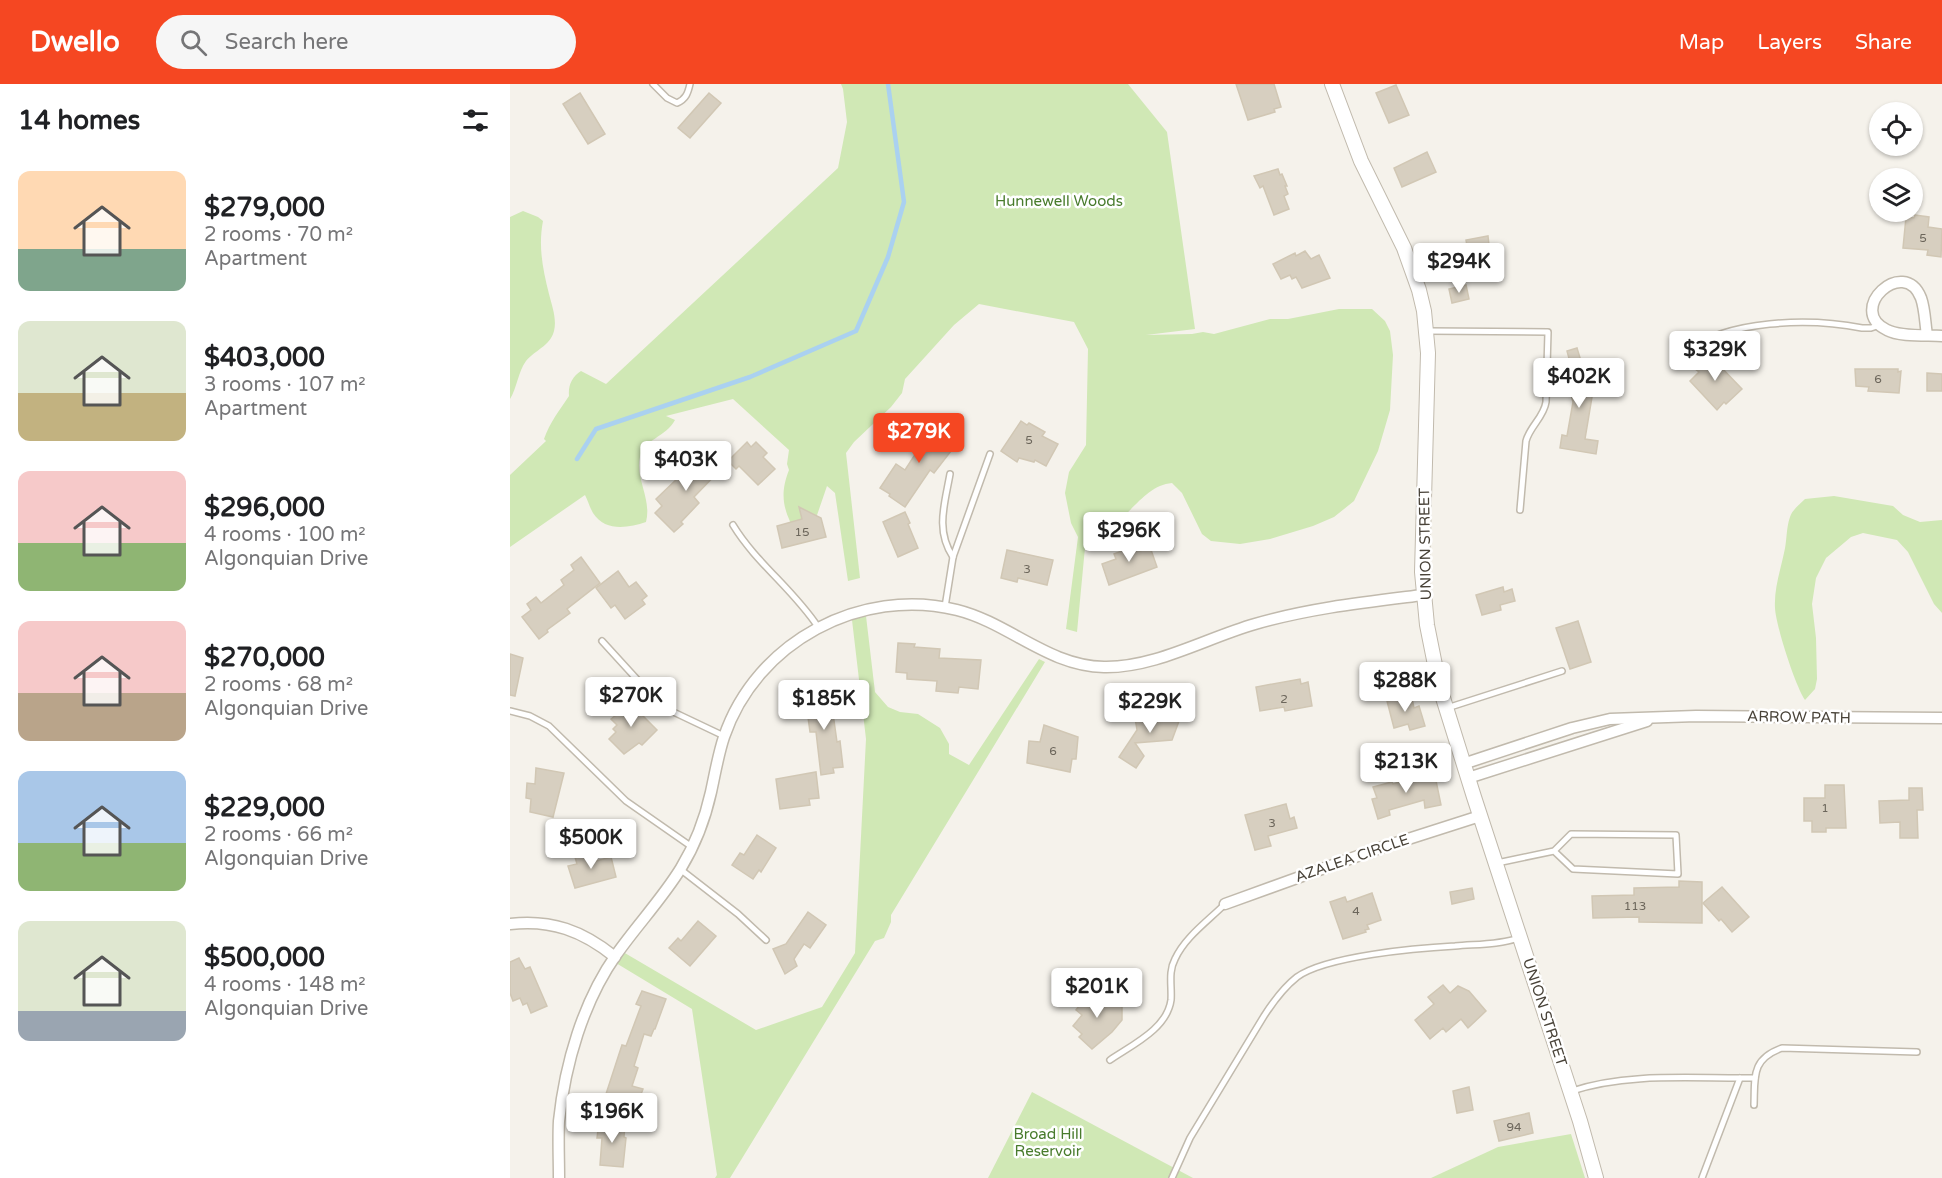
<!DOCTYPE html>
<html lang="en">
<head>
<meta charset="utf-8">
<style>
	body { margin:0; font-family:"Varela Round",sans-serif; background:#f6f6f6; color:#202124; height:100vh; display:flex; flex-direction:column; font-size:22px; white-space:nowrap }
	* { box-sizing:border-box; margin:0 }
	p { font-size:20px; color:#757577 }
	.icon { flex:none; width:33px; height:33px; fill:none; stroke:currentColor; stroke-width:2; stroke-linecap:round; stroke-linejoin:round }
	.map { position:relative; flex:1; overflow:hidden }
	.drawer { display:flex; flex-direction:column; background:#fff; width:510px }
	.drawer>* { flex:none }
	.fabs { position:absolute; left:1359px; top:18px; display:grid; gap:12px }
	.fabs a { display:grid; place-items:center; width:54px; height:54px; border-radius:50%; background:#fff; box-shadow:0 2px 4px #0004; font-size:30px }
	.price { position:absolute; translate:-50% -51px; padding:0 14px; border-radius:6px; background:#fff; color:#222; font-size:20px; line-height:39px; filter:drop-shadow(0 2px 3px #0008) }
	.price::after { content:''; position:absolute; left:50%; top:36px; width:18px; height:14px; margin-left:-9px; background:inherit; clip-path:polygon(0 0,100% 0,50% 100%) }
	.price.selected { background:#f54722; color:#fff }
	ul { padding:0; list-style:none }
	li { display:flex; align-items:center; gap:18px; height:150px; padding:0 18px }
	li span { display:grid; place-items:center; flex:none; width:168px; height:120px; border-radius:12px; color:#555 }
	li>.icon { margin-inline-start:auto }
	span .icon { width:72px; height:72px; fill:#fffc; stroke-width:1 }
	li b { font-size:26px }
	h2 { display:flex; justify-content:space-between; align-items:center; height:72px; padding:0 18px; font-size:26px }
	header { display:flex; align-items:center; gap:36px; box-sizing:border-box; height:84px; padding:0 30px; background:#f54722; color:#fff }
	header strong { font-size:28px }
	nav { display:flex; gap:33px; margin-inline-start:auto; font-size:21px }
	.search { width:420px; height:54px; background:#f6f6f6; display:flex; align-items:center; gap:15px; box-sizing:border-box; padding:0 21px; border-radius:33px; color:#757577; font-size:22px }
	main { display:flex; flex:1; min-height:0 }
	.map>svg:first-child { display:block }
</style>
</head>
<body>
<header>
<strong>Dwello</strong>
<div class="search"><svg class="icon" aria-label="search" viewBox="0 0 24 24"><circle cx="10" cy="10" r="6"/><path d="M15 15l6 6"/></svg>Search here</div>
<nav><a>Map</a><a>Layers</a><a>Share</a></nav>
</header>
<main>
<section class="drawer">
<h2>14 homes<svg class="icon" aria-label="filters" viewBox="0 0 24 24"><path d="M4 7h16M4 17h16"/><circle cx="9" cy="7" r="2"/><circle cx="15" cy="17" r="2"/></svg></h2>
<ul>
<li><span style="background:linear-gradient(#ffd9b3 65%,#7fa58c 0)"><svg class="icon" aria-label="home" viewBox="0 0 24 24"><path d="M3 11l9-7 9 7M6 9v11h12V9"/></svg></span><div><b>$279,000</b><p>2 rooms · 70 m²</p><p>Apartment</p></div></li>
<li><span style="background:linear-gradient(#dfe7d0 60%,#c2b280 0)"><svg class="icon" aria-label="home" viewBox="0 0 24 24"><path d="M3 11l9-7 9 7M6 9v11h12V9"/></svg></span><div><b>$403,000</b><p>3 rooms · 107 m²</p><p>Apartment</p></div></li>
<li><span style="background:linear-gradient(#f6c9c9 60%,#8fb573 0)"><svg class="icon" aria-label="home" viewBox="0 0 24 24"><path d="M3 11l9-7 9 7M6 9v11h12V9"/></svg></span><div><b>$296,000</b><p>4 rooms · 100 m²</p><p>Algonquian Drive</p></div></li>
<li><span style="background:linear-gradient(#f6c9c9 60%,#b9a48a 0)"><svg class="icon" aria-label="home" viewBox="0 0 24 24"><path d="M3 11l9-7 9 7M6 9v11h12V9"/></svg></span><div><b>$270,000</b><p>2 rooms · 68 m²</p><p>Algonquian Drive</p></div></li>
<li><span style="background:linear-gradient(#a9c7e8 60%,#8fb573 0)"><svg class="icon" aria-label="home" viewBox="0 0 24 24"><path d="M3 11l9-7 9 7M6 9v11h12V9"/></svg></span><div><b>$229,000</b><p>2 rooms · 66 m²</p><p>Algonquian Drive</p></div></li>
<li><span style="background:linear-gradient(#dfe7d0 75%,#9aa5b1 0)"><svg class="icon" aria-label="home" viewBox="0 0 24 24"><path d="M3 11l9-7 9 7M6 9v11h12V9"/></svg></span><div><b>$500,000</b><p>4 rooms · 148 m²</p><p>Algonquian Drive</p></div></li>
</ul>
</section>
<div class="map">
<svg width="1432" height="1094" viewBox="0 0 1432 1094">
	<rect width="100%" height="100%" fill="#f5f2eb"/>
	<g fill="#d0e8b5">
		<path d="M 331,0 L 618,0 L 657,48 L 685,245 L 636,251 L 682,250 L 693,248 L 704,250 L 760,235 L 778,235 L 829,225 L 862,225 L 875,237 L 880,247 L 883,271 L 880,326 L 868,367 L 844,417 L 824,433 L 803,442 L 760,455 L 730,460 L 701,457 L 692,450 L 672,409 L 662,399 C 628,402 614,449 576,453 L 567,548 L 556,545 L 568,453 L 561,439 L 555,409 L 559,388 L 576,361 L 578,265 L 564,238 L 469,220 L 444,241 L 405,284 L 395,295 L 392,309 L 381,323 L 344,358 L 336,369 L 350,494 L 338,497 L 325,409 L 317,402 L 305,437 L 288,453 C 275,429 268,414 279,386 L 277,380 L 279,366 L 223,315 L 156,332 L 165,336 C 156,353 134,355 130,373 C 125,395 142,415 136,438 C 118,444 95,448 83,429 C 80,424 78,417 75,411 L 0,463 L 0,391 L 36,357 L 34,355 C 40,338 49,327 59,312 C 58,301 62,293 71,287 L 96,300 L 328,84 L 337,38 L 333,5 Z"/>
		<path d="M 13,127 L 28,133 L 33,137 C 28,163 33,186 39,210 C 42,222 47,235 44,247 C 40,262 25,266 16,277 C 8,288 7,304 0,315 L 0,133 Z"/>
		<path d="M 1324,412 L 1383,422 L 1393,431 L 1410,438 L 1432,436 L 1432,529 L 1424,520 L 1398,468 L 1387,456 L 1353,449 L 1341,453 L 1316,474 L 1306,494 L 1302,520 L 1306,554 L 1307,595 L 1305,605 L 1295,616 C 1285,601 1266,542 1265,524 C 1264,505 1270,488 1274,469 C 1277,458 1276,444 1280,433 C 1282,426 1290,420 1295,415 Z"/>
		<polygon points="356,532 365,608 378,623 390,628 408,630 430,644 439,660 439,670 459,681 529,575 535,578 381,831 381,838 374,854 365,857 220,1094 205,1094 207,1091 182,925 101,876 108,865 246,946 312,923 345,869 356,655 342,536"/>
		<polygon points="522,1008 683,1094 478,1094"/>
		<polygon points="1061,1050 1075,1094 921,1094 988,1063"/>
	</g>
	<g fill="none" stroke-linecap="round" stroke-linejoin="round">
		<polyline stroke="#aad1f0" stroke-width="4.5" points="67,375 86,345 240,293 346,247 378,173 394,118 378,0"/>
	</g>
	<g fill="#d7cfc0" stroke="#d1c7b4" stroke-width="1.5">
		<polygon points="726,0 764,0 771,23 764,25 765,28 738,36"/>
		<polygon points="886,1 899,31 879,39 866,9"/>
		<polygon points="70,9 95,50 78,60 53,20"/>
		<polygon points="199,9 211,19 180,54 168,44"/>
		<polygon points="917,68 926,88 892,103 884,84"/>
		<polygon points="768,85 770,91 772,90 777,102 775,102 778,110 774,112 779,125 764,131 753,102 750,104 744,92"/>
		<polygon points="1405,131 1419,133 1418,143 1432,145 1431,173 1417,171 1418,166 1393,164 1396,133 1404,134"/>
		<polygon points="978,152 980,170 959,173 956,156"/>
		<polygon points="795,167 801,175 809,171 820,194 792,204 786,193 782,195 780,191 771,195 763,180 785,169 786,172"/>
		<polygon points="956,201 959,215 942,219 939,205"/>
		<polygon points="1067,264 1082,313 1075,355 1088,357 1086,370 1050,364 1052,351 1057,352 1063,318 1056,291 1063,289 1057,267"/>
		<polygon points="1203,267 1214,278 1210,282 1232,305 1216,320 1214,318 1207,326 1180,297 1189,288 1185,285"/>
		<polygon points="1345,285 1388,285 1388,288 1391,287 1389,309 1358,307 1359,303 1346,302"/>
		<polygon points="1417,289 1432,290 1432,307 1417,307"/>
		<polygon points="511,337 517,341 519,339 535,348 532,352 548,360 536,382 525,376 524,378 509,374 507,378 491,367"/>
		<polygon points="420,339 448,358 424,389 420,386 395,423 379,412 380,410 370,404 386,380 395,386 408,366 401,361 411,346 414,348"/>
		<polygon points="237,358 241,363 246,358 257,369 253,373 265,385 248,401 229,382 226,385 218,377"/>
		<polygon points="195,368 212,384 184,413 189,419 171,438 173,440 164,448 145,429 152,422 146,415"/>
		<polygon points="289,423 311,434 316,453 272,464 267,442 292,435"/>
		<polygon points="395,428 400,439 398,440 408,464 388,473 373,438"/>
		<polygon points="626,454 630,467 640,463 647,483 599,501 592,480 606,475 604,470 612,467 614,458"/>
		<polygon points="497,466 543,476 537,501 508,494 507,498 491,494"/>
		<polygon points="71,473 90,499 57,525 60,529 37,546 38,548 29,555 12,533 21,526 17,520 26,513 31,519 54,501 51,496 64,486 61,481"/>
		<polygon points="108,487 119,503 126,498 137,512 132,516 135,520 115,535 105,521 101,524 86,504"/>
		<polygon points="993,503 994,508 1002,505 1005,517 990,521 991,526 972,531 966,511"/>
		<polygon points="1068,537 1081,578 1060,585 1046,544"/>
		<polygon points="388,559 405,560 404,563 430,565 429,574 471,576 468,605 449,603 448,609 426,607 427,597 397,595 397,589 386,588"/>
		<polygon points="0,570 13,574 5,612 0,611"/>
		<polygon points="790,595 791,600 798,598 802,622 775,627 774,623 750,627 746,603"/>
		<polygon points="320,608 327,658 330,657 333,683 323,684 324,689 311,691 306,648 300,648 295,611"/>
		<polygon points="901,610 904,624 909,622 915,642 900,646 898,640 884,644 877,617"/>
		<polygon points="116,618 120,622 122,621 147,646 132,661 129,659 114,670 99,655 106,648 103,645 107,641 101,635 106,631 104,629"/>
		<polygon points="658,625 662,633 669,637 662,656 625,659 634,672 626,684 609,673 627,646 625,634"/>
		<polygon points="534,641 568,653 566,675 562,675 560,688 517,679 519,657 530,658"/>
		<polygon points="26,684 54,689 43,733 20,728 21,715 16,714 17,699 25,700"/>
		<polygon points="924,687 931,721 915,724 914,716 879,726 880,731 868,735 862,715 867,714 863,703 882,698 883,700"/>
		<polygon points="306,688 309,714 299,715 300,721 270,725 266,695"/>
		<polygon points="1315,701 1334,701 1336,744 1316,744 1316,748 1302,748 1302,737 1294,737 1294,714 1315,714"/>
		<polygon points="1399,704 1412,704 1413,726 1407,726 1408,754 1390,754 1390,738 1370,739 1369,717 1399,716"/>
		<polygon points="776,720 780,735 784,733 787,744 758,752 761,762 745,766 735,731"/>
		<polygon points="247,751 266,764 251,788 249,786 243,795 222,781 230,769 234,771"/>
		<polygon points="84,769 86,777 101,773 106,793 65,804 58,782 67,780 65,773"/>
		<polygon points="1169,797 1192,798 1192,839 1129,838 1129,833 1083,834 1082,812 1124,811 1124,804 1169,803"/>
		<polygon points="1212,803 1239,833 1222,848 1211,835 1209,837 1193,819"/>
		<polygon points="962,804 964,815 942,820 940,808"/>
		<polygon points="862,809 871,836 857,841 859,845 855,846 856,848 833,855 820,818 835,813 837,818"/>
		<polygon points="298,828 316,841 300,864 294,860 284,875 287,882 275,890 263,865 276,860"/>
		<polygon points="188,837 206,852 180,882 159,864 168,854 171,857"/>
		<polygon points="9,874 15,885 20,883 37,922 21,929 17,919 13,921 10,914 3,917 0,909 0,878"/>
		<polygon points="933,901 940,909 948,902 959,907 976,927 958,944 951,935 936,948 933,944 920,955 905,936 924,920 918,913"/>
		<polygon points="132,907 156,915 145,945 144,945 141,952 134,950 124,982 128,984 122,1002 133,1005 128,1018 96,1010 112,961 116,962 131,922 126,920"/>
		<polygon points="581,907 603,921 606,918 612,923 612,936 602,948 582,965 569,953 572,950 563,942 572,931 566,926"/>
		<polygon points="959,1003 963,1026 947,1029 943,1007"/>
		<polygon points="1019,1029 1023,1049 989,1057 984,1037"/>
		<polygon points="89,1038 115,1040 114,1053 116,1054 113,1083 90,1081 92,1054 87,1054"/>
	</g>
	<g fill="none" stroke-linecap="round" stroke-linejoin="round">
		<g stroke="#c1baad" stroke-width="8">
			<g id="service">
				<path d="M 143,0 L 157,14 L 167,19 C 176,15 178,9 180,0"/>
				<path d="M 918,247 L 1038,248 L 1036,318 C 1034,333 1020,342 1016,357 L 1010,426"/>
				<path d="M 1174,269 C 1217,235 1300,234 1352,244 L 1361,244 L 1370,241"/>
				<path d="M 440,390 C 435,419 425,446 443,473"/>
				<path d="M 223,441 C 246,479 284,506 308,543"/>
				<polyline points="435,523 443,473 480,370"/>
				<polyline points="92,557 144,614 155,624 214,652"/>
				<polyline points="937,624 1052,587"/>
				<polyline points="0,627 20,632 39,642 116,717 182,763"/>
				<polyline points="987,779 1044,767 1061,750 1166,751 1168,790 1063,785 1044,767"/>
				<polyline points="170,785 228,830 256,856"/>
				<path d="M 600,976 C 622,961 657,945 661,916 C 662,902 658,888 665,875 C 675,853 698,837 715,820"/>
				<path d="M 1062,1007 C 1119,988 1185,995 1245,994"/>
				<path d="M 1244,1021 C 1245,993 1241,975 1272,964 L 1407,968"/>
				<path d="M 662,1094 L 680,1054 L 754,932 C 763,918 773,904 787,893 C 816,872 907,864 945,862 C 966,860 988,861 1009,854"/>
				<polyline points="1192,1094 1230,994"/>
			</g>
		</g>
		<g stroke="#c1baad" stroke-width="13">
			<g id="minor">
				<path d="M 1417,251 C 1415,239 1415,225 1411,214 C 1394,171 1335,226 1377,246 C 1390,253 1417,251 1432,252"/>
				<polyline points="953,680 1062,644 1100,635 1186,632 1432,634"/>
				<polyline points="958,694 1137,637"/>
				<polyline points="715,820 870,764 970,732"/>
				<path d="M 0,840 C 41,835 73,847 105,873"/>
				<path d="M 49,1094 C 49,1075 48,1056 49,1037 C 55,980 73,918 106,871 C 127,841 152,815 171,784 C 185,761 195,735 201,708 C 205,690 208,671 214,653 C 246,558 351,502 447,526 C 499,539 538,582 594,583 C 645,584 696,554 745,540 C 800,524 857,518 913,511"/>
			</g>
		</g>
		<g stroke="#c1baad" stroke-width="16">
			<polyline id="tertiary" points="822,0 851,77 894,164 909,206 914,227 918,269 912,488 917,541 929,601 964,713 1070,1037 1086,1094"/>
		</g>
		<use href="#service" stroke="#fff" stroke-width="5"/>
		<use href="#minor" stroke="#fff" stroke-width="10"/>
		<use href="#tertiary" stroke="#fff" stroke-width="14"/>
	</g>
	<g text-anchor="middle" stroke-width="5" stroke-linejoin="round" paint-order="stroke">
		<g font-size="12" fill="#6c665b">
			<text x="1413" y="158">5</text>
			<text x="1368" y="299">6</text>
			<text x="519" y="360">5</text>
			<text x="292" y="452">15</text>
			<text x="517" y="489">3</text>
			<text x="774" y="619">2</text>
			<text x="543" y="671">6</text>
			<text x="1315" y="728">1</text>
			<text x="762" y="743">3</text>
			<text x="1125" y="826">113</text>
			<text x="846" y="831">4</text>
			<text x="1004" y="1047">94</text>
		</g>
		<g font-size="15" fill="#487b2c" stroke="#fff">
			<text x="549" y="122">Hunnewell Woods</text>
			<text x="538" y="1055">Broad Hill<tspan x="538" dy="17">Reservoir</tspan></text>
		</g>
		<g font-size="15" fill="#494339" stroke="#fff">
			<text transform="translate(915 460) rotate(-91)" y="5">UNION STREET</text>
			<text transform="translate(1289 633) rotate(1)" y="5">ARROW PATH</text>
			<text transform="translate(842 774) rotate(-19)" y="5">AZALEA CIRCLE</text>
			<text transform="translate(1035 928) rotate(72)" y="5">UNION STREET</text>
		</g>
	</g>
</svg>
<div class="fabs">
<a><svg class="icon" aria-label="locate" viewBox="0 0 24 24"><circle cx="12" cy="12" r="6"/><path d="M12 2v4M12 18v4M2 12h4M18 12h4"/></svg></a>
<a><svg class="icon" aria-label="layers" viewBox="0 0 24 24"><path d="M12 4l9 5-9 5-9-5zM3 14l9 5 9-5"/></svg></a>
</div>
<b class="price" style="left:949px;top:210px">$294K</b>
<b class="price" style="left:1205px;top:298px">$329K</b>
<b class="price" style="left:1069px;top:325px">$402K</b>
<b class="price selected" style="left:409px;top:380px">$279K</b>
<b class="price" style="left:176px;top:408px">$403K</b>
<b class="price" style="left:619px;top:479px">$296K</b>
<b class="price" style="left:895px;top:629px">$288K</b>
<b class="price" style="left:121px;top:644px">$270K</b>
<b class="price" style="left:314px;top:647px">$185K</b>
<b class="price" style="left:640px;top:650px">$229K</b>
<b class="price" style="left:896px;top:710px">$213K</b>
<b class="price" style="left:81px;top:786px">$500K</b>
<b class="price" style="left:587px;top:935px">$201K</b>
<b class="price" style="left:102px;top:1060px">$196K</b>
</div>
</main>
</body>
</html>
